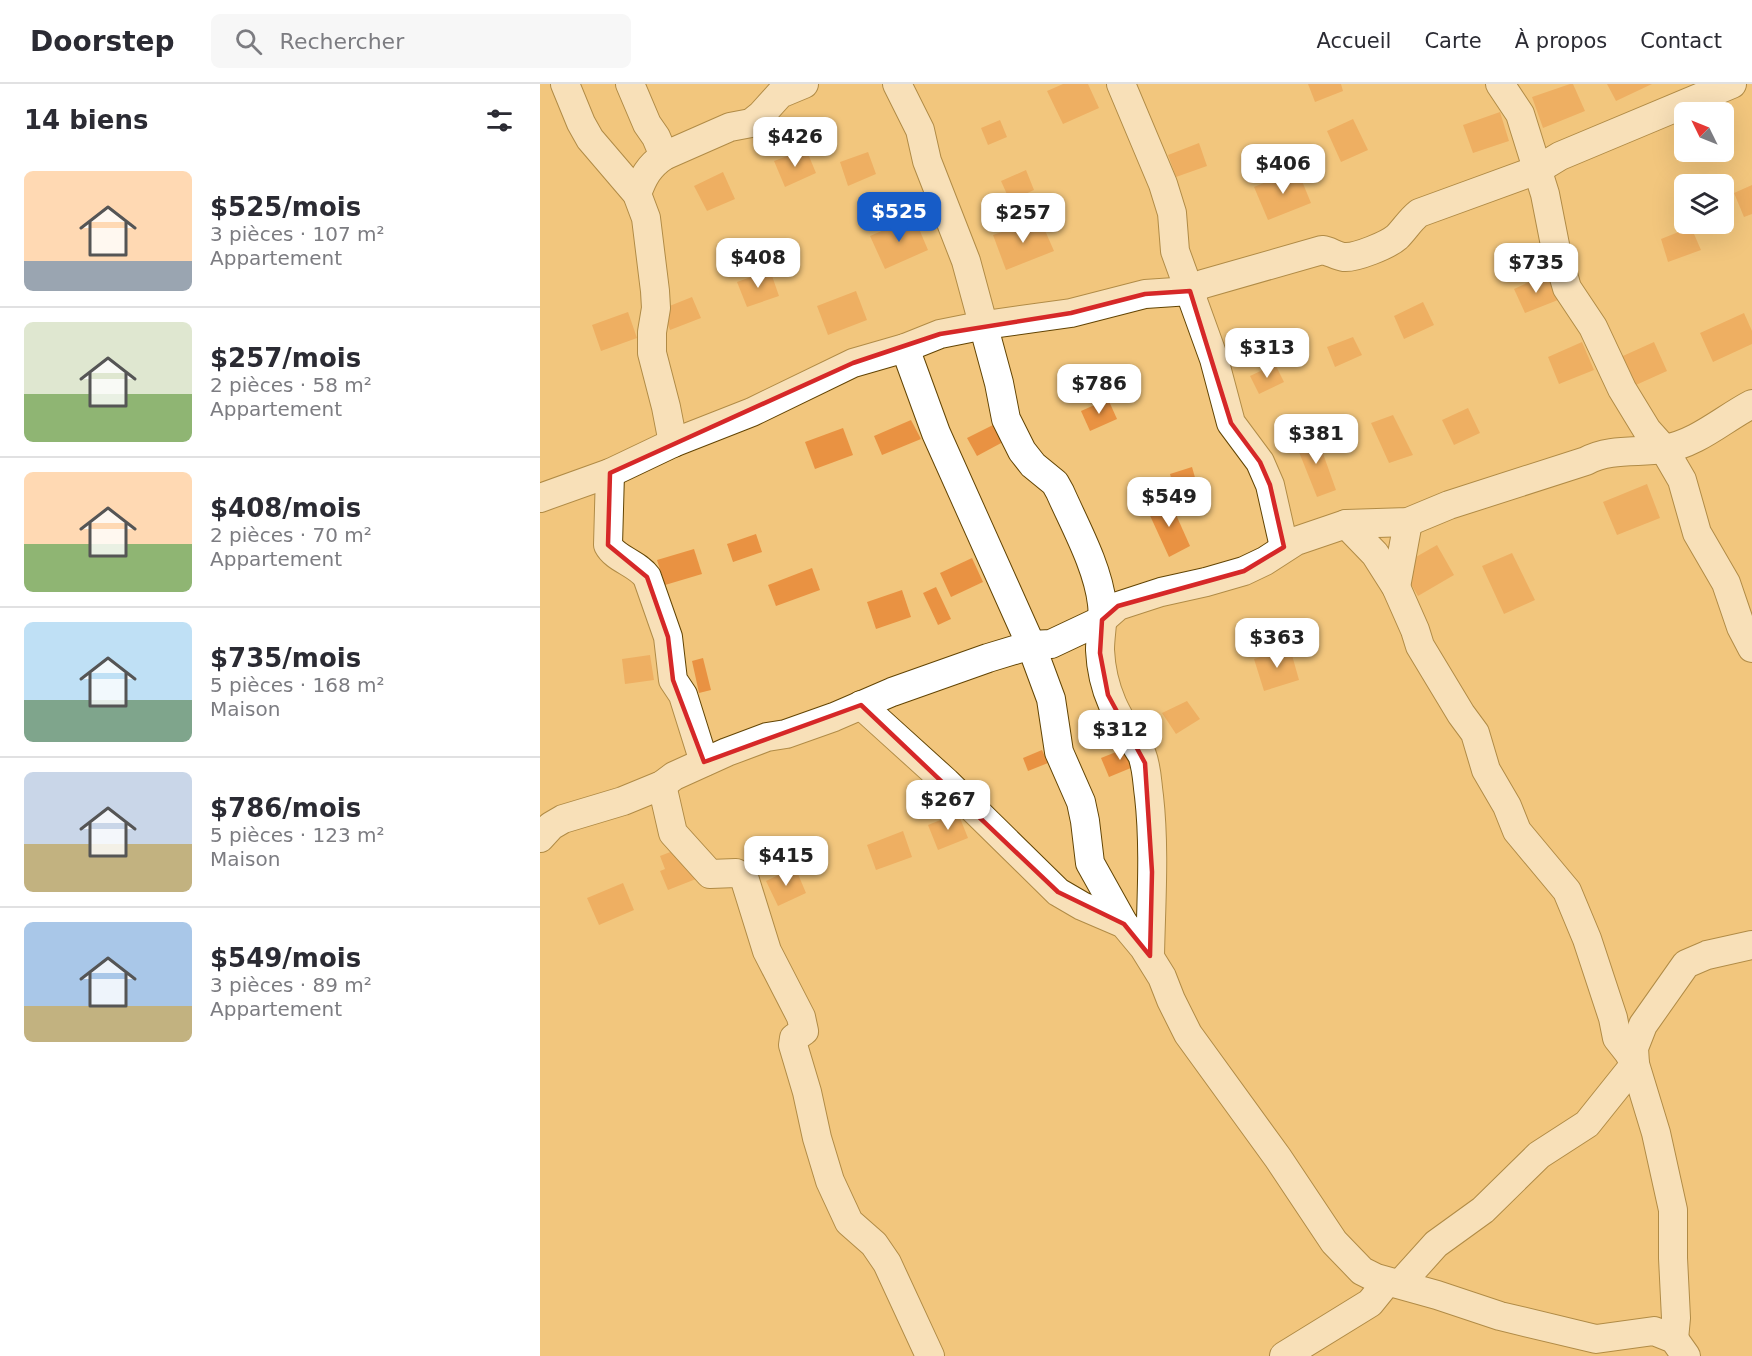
<!DOCTYPE html>
<html lang="fr">
<head>
<meta charset="utf-8">
<style>
	body { margin:0; font-family:"DejaVu Sans",sans-serif; background:#f7f7f7; color:#2b2b33; height:100vh; display:flex; flex-direction:column; font-size:22px; white-space:nowrap }
	* { box-sizing:border-box; margin:0 }
	p { font-size:20px; color:#7c7c81 }
	.icon { flex:none; width:33px; height:33px; fill:none; stroke:currentColor; stroke-width:2; stroke-linecap:round; stroke-linejoin:round }
	.map { position:relative; flex:1; overflow:hidden }
	.details { display:flex; flex-direction:column; background:#fff; width:540px }
	.details>* { flex:none }
	.needle { width:39px; rotate:313deg }
	.tools { position:absolute; left:1134px; top:18px; display:grid; gap:12px }
	.tools a { display:grid; place-items:center; width:60px; height:60px; border-radius:9px; background:#fff; box-shadow:0 6px 24px #0002; font-size:30px }
	.price { position:absolute; translate:-50% -51px; padding:0 14px; border-radius:12px; background:#fff; color:#222; font-size:20px; line-height:39px; filter:drop-shadow(0 2px 3px #0008) }
	.price::after { content:''; position:absolute; left:50%; top:36px; width:18px; height:14px; margin-left:-9px; background:inherit; clip-path:polygon(0 0,100% 0,50% 100%) }
	.price.on { background:#175cc7; color:#fff }
	ul { padding:0; list-style:none }
	li { display:flex; align-items:center; gap:18px; height:150px; padding:0 24px }
	li+li { border-top:2px solid #e1e1e2 }
	li span { display:grid; place-items:center; flex:none; width:168px; height:120px; border-radius:9px; color:#555 }
	li>.icon { margin-inline-start:auto }
	span .icon { width:72px; height:72px; fill:#fffc; stroke-width:1 }
	li b { font-size:26px }
	h2 { display:flex; justify-content:space-between; align-items:center; height:72px; padding:0 24px; font-size:26px }
	header { display:flex; align-items:center; gap:36px; box-sizing:border-box; height:84px; padding:0 30px; background:#fff; border-bottom:2px solid #e1e1e2 }
	header strong { font-size:28px }
	nav { display:flex; gap:33px; margin-inline-start:auto; font-size:21px }
	.search { width:420px; height:54px; background:#f7f7f7; display:flex; align-items:center; gap:15px; box-sizing:border-box; padding:0 21px; border-radius:9px; color:#7c7c81; font-size:22px }
	main { display:flex; flex:1; min-height:0 }
	.map>svg:first-child { display:block }
</style>
</head>
<body>
<header>
<strong>Doorstep</strong>
<div class="search"><svg class="icon" aria-label="search" viewBox="0 0 24 24"><circle cx="10" cy="10" r="6"/><path d="M15 15l6 6"/></svg>Rechercher</div>
<nav><a>Accueil</a><a>Carte</a><a>À propos</a><a>Contact</a></nav>
</header>
<main>
<section class="details">
<h2>14 biens<svg class="icon" aria-label="filters" viewBox="0 0 24 24"><path d="M4 7h16M4 17h16"/><circle cx="9" cy="7" r="2"/><circle cx="15" cy="17" r="2"/></svg></h2>
<ul>
<li><span style="background:linear-gradient(#ffd9b3 75%,#9aa5b1 0)"><svg class="icon" aria-label="home" viewBox="0 0 24 24"><path d="M3 11l9-7 9 7M6 9v11h12V9"/></svg></span><div><b>$525/mois</b><p>3 pièces · 107 m²</p><p>Appartement</p></div></li>
<li><span style="background:linear-gradient(#dfe7d0 60%,#8fb573 0)"><svg class="icon" aria-label="home" viewBox="0 0 24 24"><path d="M3 11l9-7 9 7M6 9v11h12V9"/></svg></span><div><b>$257/mois</b><p>2 pièces · 58 m²</p><p>Appartement</p></div></li>
<li><span style="background:linear-gradient(#ffd9b3 60%,#8fb573 0)"><svg class="icon" aria-label="home" viewBox="0 0 24 24"><path d="M3 11l9-7 9 7M6 9v11h12V9"/></svg></span><div><b>$408/mois</b><p>2 pièces · 70 m²</p><p>Appartement</p></div></li>
<li><span style="background:linear-gradient(#bfe0f5 65%,#7fa58c 0)"><svg class="icon" aria-label="home" viewBox="0 0 24 24"><path d="M3 11l9-7 9 7M6 9v11h12V9"/></svg></span><div><b>$735/mois</b><p>5 pièces · 168 m²</p><p>Maison</p></div></li>
<li><span style="background:linear-gradient(#c9d6e8 60%,#c2b280 0)"><svg class="icon" aria-label="home" viewBox="0 0 24 24"><path d="M3 11l9-7 9 7M6 9v11h12V9"/></svg></span><div><b>$786/mois</b><p>5 pièces · 123 m²</p><p>Maison</p></div></li>
<li><span style="background:linear-gradient(#a9c7e8 70%,#c2b280 0)"><svg class="icon" aria-label="home" viewBox="0 0 24 24"><path d="M3 11l9-7 9 7M6 9v11h12V9"/></svg></span><div><b>$549/mois</b><p>3 pièces · 89 m²</p><p>Appartement</p></div></li>
</ul>
</section>
<div class="map">
<svg width="1212" height="1272" viewBox="0 0 1212 1272">
	<rect width="100%" height="100%" fill="#f2c67d"/>
	<g fill="#e99242">
		<polygon points="523,0 548,0 559,24 523,40 507,7"/>
		<polygon points="768,0 801,0 803,7 775,18"/>
		<polygon points="1030,0 1033,0 1045,27 1003,44 992,13"/>
		<polygon points="1067,0 1112,0 1076,17"/>
		<polygon points="960,28 969,57 933,69 923,41"/>
		<polygon points="813,35 828,66 801,78 787,47"/>
		<polygon points="460,36 467,53 448,61 441,44"/>
		<polygon points="659,59 667,82 636,93 628,71"/>
		<polygon points="266,65 276,89 245,103 234,77"/>
		<polygon points="328,68 336,90 308,102 300,78"/>
		<polygon points="757,85 771,119 728,136 714,103"/>
		<polygon points="486,86 494,106 470,117 461,97"/>
		<polygon points="183,88 195,115 167,127 154,102"/>
		<polygon points="1212,101 1212,130 1204,133 1194,109"/>
		<polygon points="374,133 388,166 345,185 330,152"/>
		<polygon points="500,135 514,167 466,186 453,151"/>
		<polygon points="1151,143 1161,166 1128,178 1121,155"/>
		<polygon points="230,186 239,212 207,223 197,198"/>
		<polygon points="1006,190 1018,216 985,229 974,205"/>
		<polygon points="316,207 327,236 288,251 277,222"/>
		<polygon points="152,213 161,234 130,246 122,225"/>
		<polygon points="883,218 894,241 864,255 854,232"/>
		<polygon points="88,228 97,254 61,267 52,241"/>
		<polygon points="1204,229 1212,247 1212,260 1173,278 1160,249"/>
		<polygon points="813,253 822,271 795,283 787,263"/>
		<polygon points="1042,258 1054,286 1019,300 1008,273"/>
		<polygon points="1114,258 1127,287 1087,305 1074,276"/>
		<polygon points="735,280 744,298 719,310 710,292"/>
		<polygon points="568,315 577,335 550,347 541,327"/>
		<polygon points="928,324 940,349 914,361 902,336"/>
		<polygon points="853,331 873,371 849,379 831,339"/>
		<polygon points="371,336 381,355 342,371 334,352"/>
		<polygon points="455,340 463,358 437,372 427,354"/>
		<polygon points="303,344 313,371 275,385 265,358"/>
		<polygon points="776,350 796,406 777,413 755,358"/>
		<polygon points="652,383 658,404 636,411 630,390"/>
		<polygon points="1107,400 1120,434 1077,451 1063,418"/>
		<polygon points="629,415 650,462 629,473 607,425"/>
		<polygon points="216,450 222,468 193,478 187,460"/>
		<polygon points="897,461 914,491 878,512 860,482"/>
		<polygon points="154,465 162,490 125,501 117,476"/>
		<polygon points="972,469 995,516 964,530 942,482"/>
		<polygon points="432,474 443,498 411,513 400,489"/>
		<polygon points="272,484 280,506 236,522 228,501"/>
		<polygon points="396,503 411,535 398,541 383,509"/>
		<polygon points="362,506 371,533 336,545 327,518"/>
		<polygon points="750,564 759,596 724,607 714,575"/>
		<polygon points="110,571 114,596 85,600 82,575"/>
		<polygon points="163,574 171,606 159,609 152,577"/>
		<polygon points="647,617 660,635 636,650 622,629"/>
		<polygon points="591,662 598,681 569,693 561,674"/>
		<polygon points="502,666 508,679 488,687 483,674"/>
		<polygon points="418,729 428,754 398,766 388,741"/>
		<polygon points="363,747 372,773 336,786 327,761"/>
		<polygon points="138,765 156,795 128,806 120,787 125,785 120,772"/>
		<polygon points="255,783 266,809 238,822 226,797"/>
		<polygon points="83,799 94,826 59,841 47,814"/>
	</g>
	<g fill="none" stroke-linecap="round" stroke-linejoin="round">
		<g stroke="#624403" stroke-width="30">
			<g id="minor">
				<polyline points="25,0 41,39 50,55 97,110 106,134 115,207 116,224 112,248 112,269 126,323 133,359"/>
				<polyline points="90,0 107,40 116,53 124,72"/>
				<path d="M 357,0 L 380,46 L 387,77 L 426,177 L 459,299 L 466,335 L 482,367 L 493,381 L 515,399 L 520,408 C 535,442 558,483 562,520 C 564,535 560,550 560,566 C 562,610 579,635 602,671 C 607,684 607,698 609,712 C 615,765 611,819 610,872"/>
				<polyline points="581,0 623,100 632,129 635,167 674,275 691,339 720,378 730,401 744,463"/>
				<polyline points="960,0 980,30 1005,110 1016,166 1027,204 1053,243 1082,305 1107,346 1124,365 1142,396 1157,449 1186,499 1201,543 1212,564"/>
				<path d="M 97,110 C 103,93 109,82 124,72 L 190,43 L 211,39 L 221,31 L 240,10 L 264,0"/>
				<polyline points="365,264 396,349 491,561 511,615 519,668 541,718 545,737 550,779 584,840"/>
				<path d="M 70,389 L 68,461 C 75,475 97,479 107,493 L 128,553 L 133,596 L 143,611 L 164,678"/>
				<path d="M 0,414 L 70,389 L 133,359 L 212,328 L 313,279 L 365,264 L 400,250 L 445,241 L 531,229 L 605,210 L 650,207 L 663,200 L 782,166 C 790,167 796,172 804,173 C 816,174 848,161 857,153 C 865,145 870,136 879,129 L 997,86 L 1020,72 L 1192,0"/>
				<polyline points="806,440 835,470 856,503 875,546 880,562 921,630 935,649 946,686 967,722 977,747 1027,807 1047,855 1073,934 1077,954 1088,968 1095,980 1116,1049 1133,1126 1133,1174 1136,1234 1134,1255"/>
				<polyline points="856,503 868,438"/>
				<polyline points="321,621 406,698 518,808 542,822 584,840 604,864 622,893 631,916 648,950 738,1074 794,1158 822,1187 836,1194 897,1211 960,1232 1056,1255 1114,1247 1134,1255 1146,1272"/>
				<polyline points="122,701 133,749 170,790 196,789 204,793 227,867 261,933 264,947 254,954 253,961 267,1008 277,1054 290,1097 309,1138 334,1160 347,1179 390,1272"/>
				<path d="M 0,754 L 11,742 L 23,735 L 83,717 L 122,701 L 134,692 L 187,668 L 227,653 L 246,650 L 294,633 L 352,608 L 448,574 L 491,561 L 511,560 L 562,536 L 578,522 L 621,508 L 666,498 L 704,487 L 725,477 L 756,457 L 806,440 L 868,438 L 909,421 L 1046,377 C 1070,364 1098,369 1124,365 C 1158,359 1183,335 1212,320"/>
				<polyline points="860,1200 896,1160 943,1126 999,1071 1047,1040 1095,980 1094,964 1103,941 1146,880 1167,871 1212,861"/>
				<polyline points="744,1272 830,1219 847,1198"/>
			</g>
		</g>
		<use href="#minor" stroke="#fff" stroke-width="28"/>
	</g>
	<path d="M0 0H1212V1272H0ZM 650,207 L 691,339 L 720,378 L 730,401 L 744,463 L 704,487 L 578,522 L 562,536 L 560,569 L 568,611 L 605,679 L 612,788 L 610,872 L 584,840 L 518,808 L 321,621 L 164,678 L 133,596 L 128,553 L 107,493 L 68,461 L 70,389 L 313,279 L 400,250 L 531,229 L 605,210 Z" fill="#f2c67d" fill-opacity=".55" fill-rule="evenodd"/>
	<path fill="none" stroke="#d62828" stroke-width="4.5" stroke-linejoin="round" d="M 650,207 L 691,339 L 720,378 L 730,401 L 744,463 L 704,487 L 578,522 L 562,536 L 560,569 L 568,611 L 605,679 L 612,788 L 610,872 L 584,840 L 518,808 L 321,621 L 164,678 L 133,596 L 128,553 L 107,493 L 68,461 L 70,389 L 313,279 L 400,250 L 531,229 L 605,210 Z"/>
</svg>
<div class="tools">
<a><svg class="needle" viewBox="-14 -14 28 28"><path d="M0-13l5 13h-10z" fill="#e53935"/><path d="M0 13l5-13h-10z" fill="#7c7c81"/></svg></a>
<a><svg class="icon" aria-label="layers" viewBox="0 0 24 24"><path d="M12 4l9 5-9 5-9-5zM3 14l9 5 9-5"/></svg></a>
</div>
<b class="price" style="left:255px;top:84px">$426</b>
<b class="price" style="left:743px;top:111px">$406</b>
<b class="price on" style="left:359px;top:159px">$525</b>
<b class="price" style="left:483px;top:160px">$257</b>
<b class="price" style="left:218px;top:205px">$408</b>
<b class="price" style="left:996px;top:210px">$735</b>
<b class="price" style="left:727px;top:295px">$313</b>
<b class="price" style="left:559px;top:331px">$786</b>
<b class="price" style="left:776px;top:381px">$381</b>
<b class="price" style="left:629px;top:444px">$549</b>
<b class="price" style="left:737px;top:585px">$363</b>
<b class="price" style="left:580px;top:677px">$312</b>
<b class="price" style="left:408px;top:747px">$267</b>
<b class="price" style="left:246px;top:803px">$415</b>
</div>
</main>
</body>
</html>
